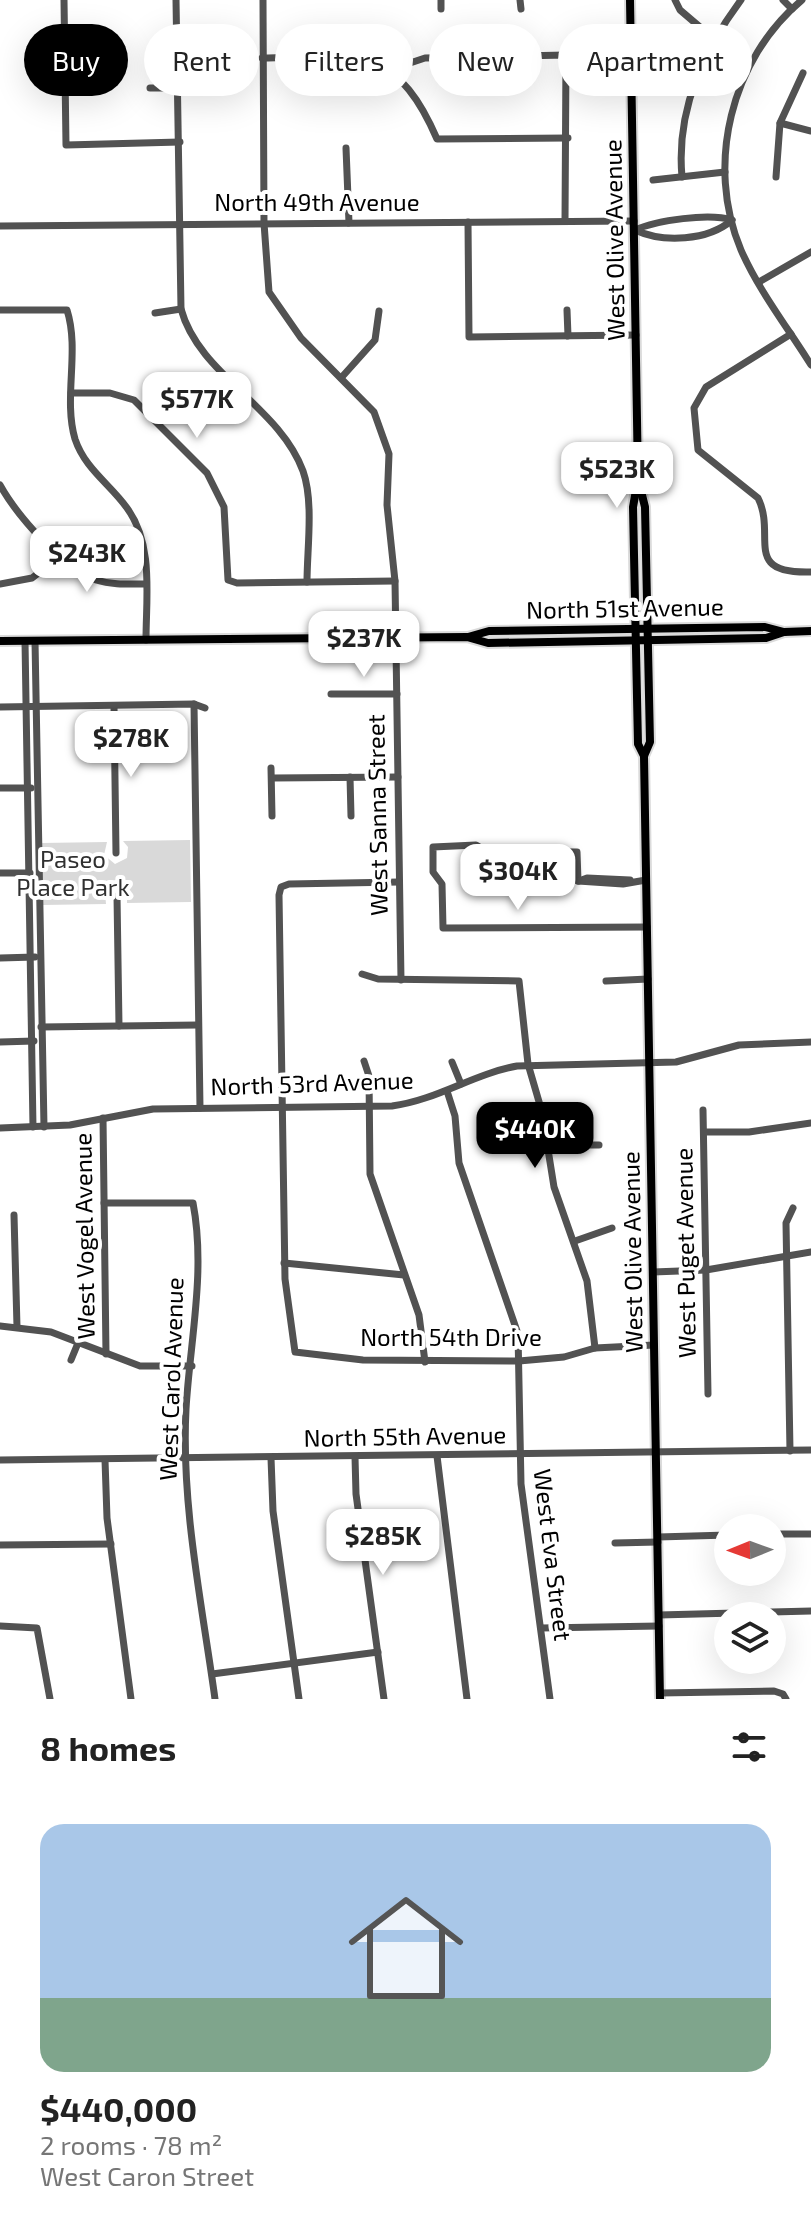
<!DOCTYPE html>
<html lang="en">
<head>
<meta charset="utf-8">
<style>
	body { margin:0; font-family:"Exo 2",sans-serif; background:#f6f6f6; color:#222; height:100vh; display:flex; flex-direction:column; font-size:30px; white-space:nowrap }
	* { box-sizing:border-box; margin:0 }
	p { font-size:26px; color:#767676 }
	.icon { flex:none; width:44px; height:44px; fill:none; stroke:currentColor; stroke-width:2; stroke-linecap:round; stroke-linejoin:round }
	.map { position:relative; height:1699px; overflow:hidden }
	.side { display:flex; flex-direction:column; background:#fff; flex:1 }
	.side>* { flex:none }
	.banner { position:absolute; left:24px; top:24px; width:764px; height:72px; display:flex; gap:16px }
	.needle { width:52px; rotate:269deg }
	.controls { position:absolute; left:714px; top:1514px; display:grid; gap:16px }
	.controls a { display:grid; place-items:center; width:72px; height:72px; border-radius:50%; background:#fff; box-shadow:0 8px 32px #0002; font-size:40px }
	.price { position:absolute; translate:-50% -68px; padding:0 18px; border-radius:16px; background:#fff; color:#222; font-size:26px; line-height:52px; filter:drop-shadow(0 2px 4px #0008) }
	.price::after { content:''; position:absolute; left:50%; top:48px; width:24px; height:18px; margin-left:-12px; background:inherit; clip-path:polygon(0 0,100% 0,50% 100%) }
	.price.on { background:#000; color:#fff }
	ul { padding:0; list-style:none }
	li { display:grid; align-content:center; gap:16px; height:424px; padding:0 40px }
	li span { display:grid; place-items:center; height:248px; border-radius:24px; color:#555 }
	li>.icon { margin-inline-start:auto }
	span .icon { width:144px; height:144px; fill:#fffc; stroke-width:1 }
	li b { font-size:34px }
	h2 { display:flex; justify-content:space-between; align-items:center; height:96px; padding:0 40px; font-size:34px }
	.tag { padding:0 28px; border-radius:36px; background:#fff; box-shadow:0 8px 32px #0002; font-size:28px; line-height:72px }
	.tag.on { background:#000; color:#fff }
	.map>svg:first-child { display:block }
</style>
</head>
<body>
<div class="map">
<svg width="811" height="1699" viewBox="0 0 811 1699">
	<rect width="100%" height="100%" fill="#fff"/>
	<polygon fill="#d9d9d9" points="190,840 191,902 127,903 127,889 114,884 105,893 106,904 43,905 41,843 107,842 104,855 115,864 127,858 128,847 123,841"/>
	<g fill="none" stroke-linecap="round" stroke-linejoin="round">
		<g stroke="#dbdbdb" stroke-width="12">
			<g id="major">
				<polyline points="630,0 638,479 633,507 638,744 644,756"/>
				<polyline points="638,479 645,507 650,742 644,756 660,1699"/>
				<polyline points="468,637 489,631 765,627 784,632"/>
				<polyline points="0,641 467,637 488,643 766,638 784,632 811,631"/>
			</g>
		</g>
		<g stroke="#525252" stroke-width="7">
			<polyline points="64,0 66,145 180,142"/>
			<path d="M 176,0 L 181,309 C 199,375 279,406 303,471 C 314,502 307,549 307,582"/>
			<polyline points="263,0 264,223 269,292 301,338 374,412 389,454 387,505 395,581 401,980"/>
			<polyline points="441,0 441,9"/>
			<polyline points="520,0 521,9"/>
			<polyline points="675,0 680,10 714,39"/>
			<polyline points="783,0 792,9"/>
			<path d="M 802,0 C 731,59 705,165 741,250 C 759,291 788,328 811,365"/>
			<path d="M 262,58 C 355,57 395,42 437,139 L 568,138"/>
			<polyline points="653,65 692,91"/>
			<polyline points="395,75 410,63 425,58 566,55 565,221"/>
			<polyline points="150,88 178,88"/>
			<polyline points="780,123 811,131"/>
			<polyline points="346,148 349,223"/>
			<path d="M 682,177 C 676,112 703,51 741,0"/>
			<polyline points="776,177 780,123 803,73"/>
			<polyline points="653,180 725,172"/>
			<polyline points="468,222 469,337 636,335"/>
			<polyline points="0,226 634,221"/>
			<path d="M 635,230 C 663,243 708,241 732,220"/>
			<path d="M 635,230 C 657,220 709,213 732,220"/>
			<polyline points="759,282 811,252"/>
			<path d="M 0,310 L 67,310 C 80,351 63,398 75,439 C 85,469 110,484 127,508 C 154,545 146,597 146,640"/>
			<polyline points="567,310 568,336"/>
			<polyline points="155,313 181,309"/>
			<path d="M 791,334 L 706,387 L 694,408 L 698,450 L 758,498 C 777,536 741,574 811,572"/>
			<polyline points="341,378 375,340 379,311"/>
			<polyline points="71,393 110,393 134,400 207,473 224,507 228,580 237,583 395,581"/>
			<path d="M 0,485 C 16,514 64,570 96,580 C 112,585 129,584 145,584"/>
			<polyline points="0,584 32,578 61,556"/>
			<polyline points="25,641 33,1127"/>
			<polyline points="35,641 44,1127"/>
			<polyline points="331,694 397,694"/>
			<polyline points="194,704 200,1108"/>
			<polyline points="114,706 116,853"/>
			<polyline points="0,707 194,704 205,708"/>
			<polyline points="271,768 272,816"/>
			<polyline points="350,777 351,816"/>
			<polyline points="273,778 398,777"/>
			<polyline points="0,788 31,788"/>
			<polyline points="0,873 30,873"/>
			<polyline points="578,881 577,852 486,851 476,845 433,847 433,872 442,884 443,928 647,927"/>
			<polyline points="578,881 623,884 646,880"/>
			<polyline points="579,881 587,878 630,880"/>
			<polyline points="399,882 289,884 281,887 279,895 285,1279 295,1352 363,1360 519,1361 564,1357 595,1348 654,1345"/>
			<polyline points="117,896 119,1026"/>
			<polyline points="0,958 35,957"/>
			<polyline points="362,974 378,979 519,981 528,1064 542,1112 554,1187 587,1281 595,1348"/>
			<polyline points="606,981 648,979"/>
			<polyline points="41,1027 198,1025"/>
			<polyline points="0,1042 34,1041"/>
			<polyline points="364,1061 369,1076 370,1174 419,1315 425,1362"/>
			<polyline points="452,1062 461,1084"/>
			<polyline points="447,1091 455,1116 459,1163 518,1334 521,1484 550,1699"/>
			<polyline points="703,1110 708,1394"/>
			<polyline points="103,1118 106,1354"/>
			<path d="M 0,1128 L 70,1125 L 153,1109 L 392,1106 C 437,1100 473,1074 517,1066 L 676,1062 L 739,1045 L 811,1042"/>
			<polyline points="704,1132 749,1132 811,1123"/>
			<polyline points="545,1145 599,1145"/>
			<path d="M 104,1203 L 193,1203 C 206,1271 190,1341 186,1409 C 181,1505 202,1604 215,1699"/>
			<polyline points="14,1215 17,1327"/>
			<polyline points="575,1241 612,1228"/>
			<polyline points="284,1263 404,1275"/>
			<polyline points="653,1272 706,1270 811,1252"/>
			<polyline points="0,1326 51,1332 140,1366 192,1366"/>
			<polyline points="71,1360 78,1343"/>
			<polyline points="790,1451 786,1223 793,1208"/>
			<polyline points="437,1456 467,1699"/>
			<polyline points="355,1457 356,1494 384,1699"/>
			<polyline points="271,1458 273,1511 299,1699"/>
			<polyline points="0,1460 811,1450"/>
			<polyline points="105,1460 107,1518 131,1699"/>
			<polyline points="772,1534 811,1534"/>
			<polyline points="658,1537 728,1535"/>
			<polyline points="615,1543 658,1542"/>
			<polyline points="0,1545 111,1544"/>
			<polyline points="659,1615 811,1611"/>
			<polyline points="0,1626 37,1628 50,1699"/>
			<polyline points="541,1628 659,1626"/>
			<polyline points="212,1674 378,1652"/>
			<polyline points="660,1693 774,1691 783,1694 786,1699"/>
		</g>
		<use href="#major" stroke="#000" stroke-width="8"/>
	</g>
	<g text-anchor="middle" stroke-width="8" stroke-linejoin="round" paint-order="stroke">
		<g font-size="24" fill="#000" stroke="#fff">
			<text x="317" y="211">North 49th Avenue</text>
			<text transform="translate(615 240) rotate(-91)" y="8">West Olive Avenue</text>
			<text transform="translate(625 609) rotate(-1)" y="8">North 51st Avenue</text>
			<text transform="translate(378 815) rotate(-91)" y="8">West Sanna Street</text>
			<text transform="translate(312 1084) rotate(-2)" y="8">North 53rd Avenue</text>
			<text transform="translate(85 1236) rotate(-91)" y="8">West Vogel Avenue</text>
			<text transform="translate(633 1252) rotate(-91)" y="8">West Olive Avenue</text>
			<text transform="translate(686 1253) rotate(-91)" y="8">West Puget Avenue</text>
			<text x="451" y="1346">North 54th Drive</text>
			<text transform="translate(172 1379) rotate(-88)" y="8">West Carol Avenue</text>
			<text transform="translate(405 1437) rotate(-1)" y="8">North 55th Avenue</text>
			<text transform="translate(552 1555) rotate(83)" y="8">West Eva Street</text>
		</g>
		<g font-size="24" fill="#303030" stroke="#fff">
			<text x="73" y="868">Paseo<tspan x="73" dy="28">Place Park</tspan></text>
		</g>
	</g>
</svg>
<div class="controls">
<a><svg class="needle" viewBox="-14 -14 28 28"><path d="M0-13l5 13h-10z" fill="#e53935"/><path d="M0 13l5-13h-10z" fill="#767676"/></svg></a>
<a><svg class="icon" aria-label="layers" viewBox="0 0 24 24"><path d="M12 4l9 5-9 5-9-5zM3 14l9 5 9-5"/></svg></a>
</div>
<b class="price" style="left:197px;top:440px">$577K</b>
<b class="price" style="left:617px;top:510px">$523K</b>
<b class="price" style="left:87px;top:594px">$243K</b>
<b class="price" style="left:364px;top:679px">$237K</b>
<b class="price" style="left:131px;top:779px">$278K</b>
<b class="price" style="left:518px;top:912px">$304K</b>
<b class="price on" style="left:535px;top:1170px">$440K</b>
<b class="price" style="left:383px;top:1577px">$285K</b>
<div class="banner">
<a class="tag on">Buy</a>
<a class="tag">Rent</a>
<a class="tag">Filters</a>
<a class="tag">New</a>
<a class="tag">Apartment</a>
</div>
</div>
<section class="side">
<h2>8 homes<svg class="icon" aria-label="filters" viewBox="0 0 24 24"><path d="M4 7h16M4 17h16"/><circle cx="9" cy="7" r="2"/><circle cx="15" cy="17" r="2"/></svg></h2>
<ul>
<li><span style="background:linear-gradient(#a9c7e8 70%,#7fa58c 0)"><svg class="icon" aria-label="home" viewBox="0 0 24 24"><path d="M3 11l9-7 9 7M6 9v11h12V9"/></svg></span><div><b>$440,000</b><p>2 rooms · 78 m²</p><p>West Caron Street</p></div></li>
</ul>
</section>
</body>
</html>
